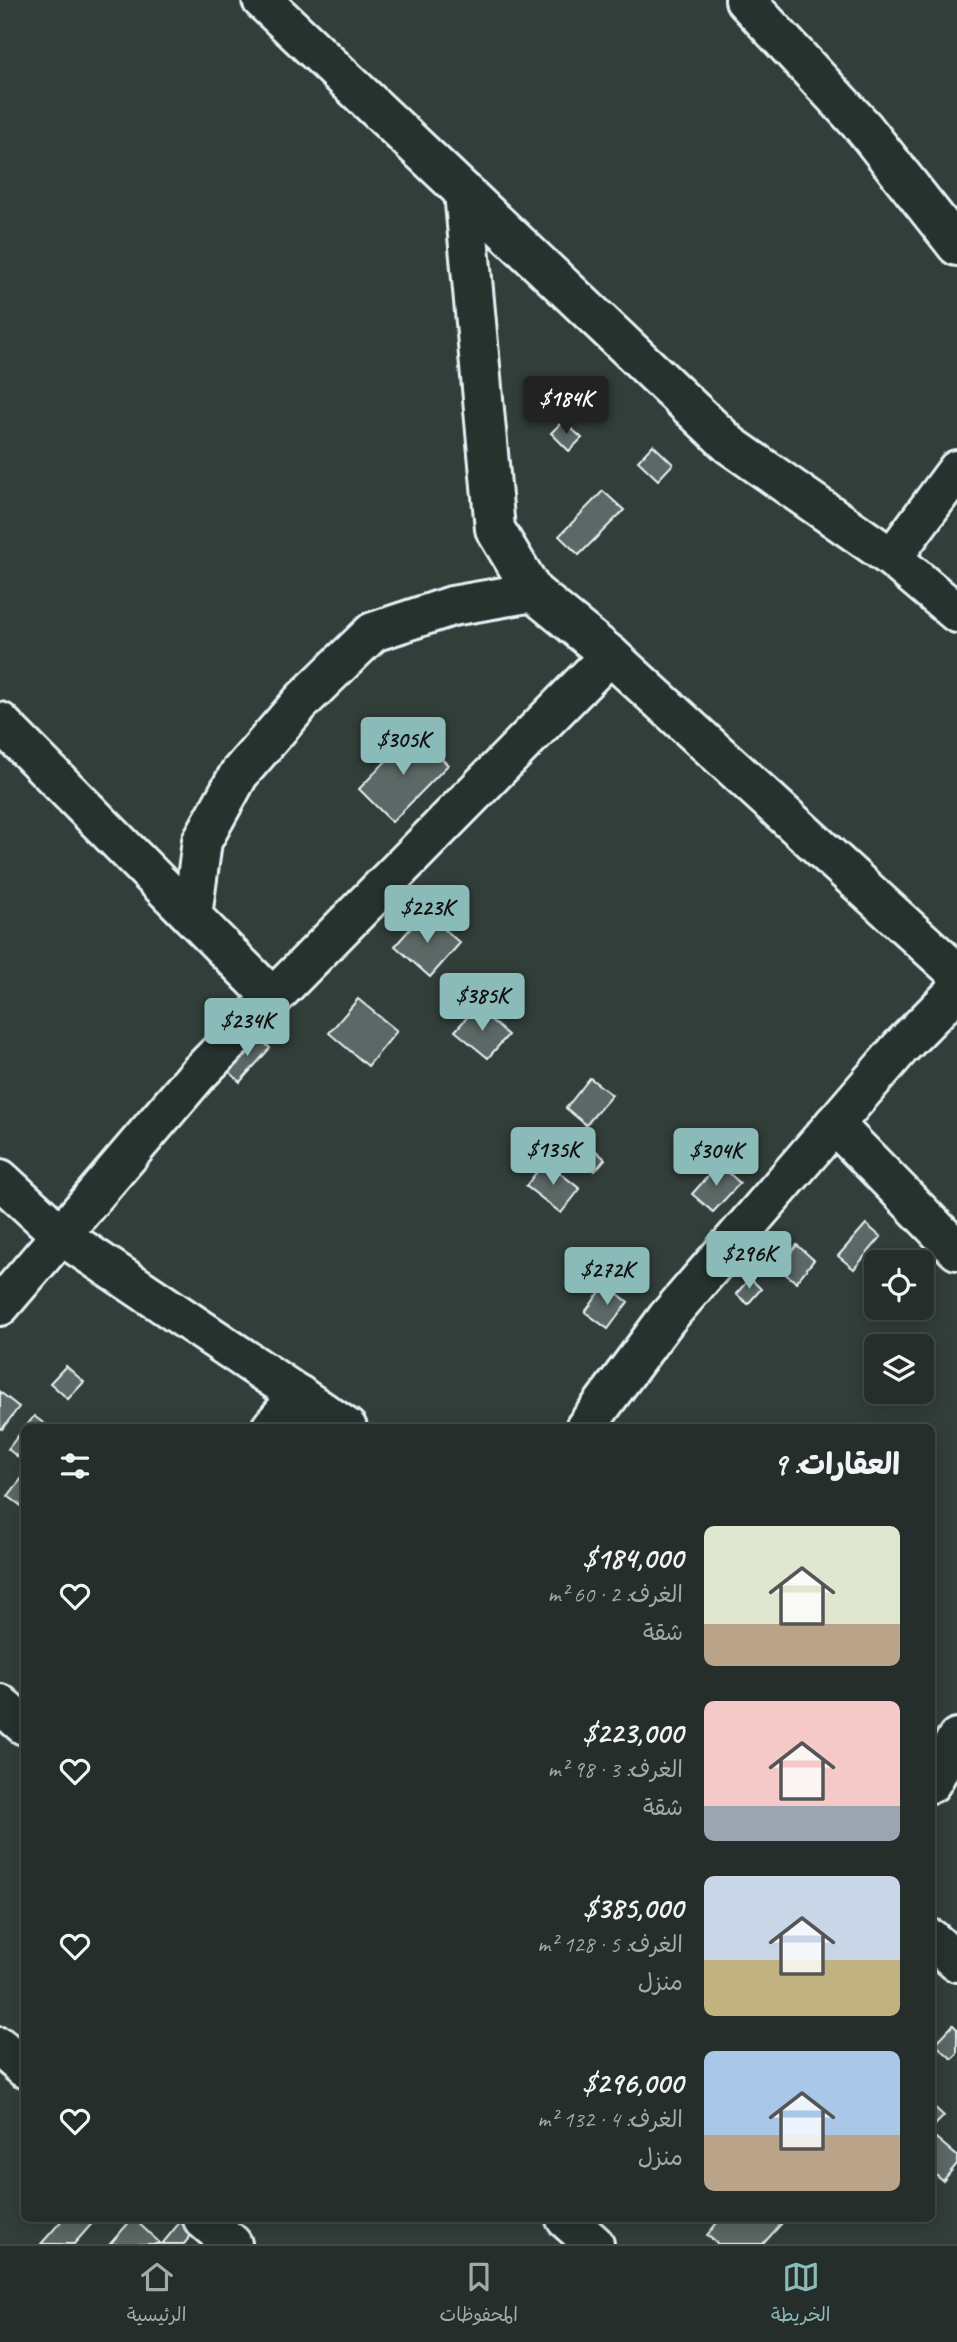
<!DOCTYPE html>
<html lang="ar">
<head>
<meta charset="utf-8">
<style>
	body { margin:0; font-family:Caveat,"Playpen Sans Arabic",sans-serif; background:#2e3633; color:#f1f3f6; direction:rtl; height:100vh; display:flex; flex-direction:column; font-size:26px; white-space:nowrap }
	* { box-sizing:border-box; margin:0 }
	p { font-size:23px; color:#a4a8a9 }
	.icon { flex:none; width:38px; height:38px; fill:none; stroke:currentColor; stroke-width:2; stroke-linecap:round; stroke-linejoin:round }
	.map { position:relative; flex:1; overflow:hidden; direction:ltr }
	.panel { position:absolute; left:21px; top:1424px; width:914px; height:798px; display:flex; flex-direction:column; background:#262e2b; border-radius:10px; box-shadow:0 4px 18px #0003,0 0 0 2px #424a47; direction:rtl }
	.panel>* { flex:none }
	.fabs { position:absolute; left:864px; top:1250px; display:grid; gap:14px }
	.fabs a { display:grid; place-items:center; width:70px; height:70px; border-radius:10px; background:#262e2b; box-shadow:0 4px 18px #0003,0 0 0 2px #424a47; font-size:35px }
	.price { position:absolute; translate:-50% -60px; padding:0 16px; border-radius:7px; background:#8bbbb9; color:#111; font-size:23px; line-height:46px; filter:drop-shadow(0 2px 4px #0008) }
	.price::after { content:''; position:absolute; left:50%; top:42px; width:21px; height:16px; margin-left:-10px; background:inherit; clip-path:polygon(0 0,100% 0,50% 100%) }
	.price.on { background:#222; color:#fff }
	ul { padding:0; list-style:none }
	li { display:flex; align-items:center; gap:21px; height:175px; padding:0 35px }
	li span { display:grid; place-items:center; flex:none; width:196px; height:140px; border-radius:10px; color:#555 }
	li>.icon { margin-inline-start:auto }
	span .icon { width:84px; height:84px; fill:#fffc; stroke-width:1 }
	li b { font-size:30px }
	h2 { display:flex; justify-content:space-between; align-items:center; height:84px; padding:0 35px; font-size:30px }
	.menu { display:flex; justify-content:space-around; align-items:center; height:98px; border-top:2px solid #424a47; background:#262e2b; font-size:19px; color:#a4a8a9 }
	.menu a { display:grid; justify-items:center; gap:4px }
	.menu .on { color:#8bbbb9 }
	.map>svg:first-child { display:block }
</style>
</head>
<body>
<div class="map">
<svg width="957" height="2244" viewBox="0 0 957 2244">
	<rect width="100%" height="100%" fill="#323e39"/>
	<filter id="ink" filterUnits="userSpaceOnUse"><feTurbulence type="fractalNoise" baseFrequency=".0143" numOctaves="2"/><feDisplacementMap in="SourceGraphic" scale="14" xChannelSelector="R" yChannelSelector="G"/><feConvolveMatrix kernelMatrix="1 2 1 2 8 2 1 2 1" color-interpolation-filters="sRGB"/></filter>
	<g filter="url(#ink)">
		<g fill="#5c6865" stroke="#e8f1f8" stroke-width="2">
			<polygon points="563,421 582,438 569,451 551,433"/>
			<polygon points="653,445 673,464 658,480 638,461"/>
			<polygon points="603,491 624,510 579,555 559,536"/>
			<polygon points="414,732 448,765 392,822 359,789"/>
			<polygon points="425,912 460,943 430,977 395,946"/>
			<polygon points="358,999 397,1031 368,1066 329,1033"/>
			<polygon points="476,1007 508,1035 488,1058 455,1031"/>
			<polygon points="254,1033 270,1048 240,1082 224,1067"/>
			<polygon points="590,1078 612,1095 586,1125 566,1108"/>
			<polygon points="587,1143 605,1159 595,1171 576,1157"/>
			<polygon points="545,1161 580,1189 561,1213 526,1186"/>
			<polygon points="719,1164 740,1183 713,1212 692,1194"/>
			<polygon points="866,1224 881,1237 854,1269 838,1256"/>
			<polygon points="797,1245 814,1260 796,1282 778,1268"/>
			<polygon points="585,1250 606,1266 590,1286 569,1270"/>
			<polygon points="750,1278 761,1289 748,1304 736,1294"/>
			<polygon points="606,1284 628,1302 608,1329 585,1312"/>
			<polygon points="66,1366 84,1382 68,1399 50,1383"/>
			<polygon points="0,1392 19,1407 2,1429 0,1427"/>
			<polygon points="34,1416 50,1428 25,1428"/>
			<polygon points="24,1428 24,1462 8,1449"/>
			<polygon points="22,1478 24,1479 24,1508 8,1496"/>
			<polygon points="953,2025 957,2029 957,2054 952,2059 935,2044"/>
			<polygon points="931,2104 944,2116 931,2129"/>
			<polygon points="936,2138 957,2156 957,2164 943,2181 931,2171 931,2144"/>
			<polygon points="63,2219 96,2219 74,2244 41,2244"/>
			<polygon points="132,2219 134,2219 161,2244 110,2244"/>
			<polygon points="720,2219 778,2219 782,2223 763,2244 718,2244 707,2235"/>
			<polygon points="180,2222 193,2233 184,2244 162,2244"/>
		</g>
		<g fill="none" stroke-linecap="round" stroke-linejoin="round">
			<g stroke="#e8f1f8" stroke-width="44">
				<g id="minor">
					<polyline points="262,0 730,445 892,558 957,613"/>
					<polyline points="745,0 864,128 957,246"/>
					<polyline points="464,192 495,529 533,592 610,655 957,973"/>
					<polyline points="892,558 957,470"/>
					<polyline points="0,722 272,997"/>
					<polyline points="192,916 202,841 239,774 303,700 373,632 452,606 533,592"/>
					<polyline points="834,1124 957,1250"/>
					<polyline points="0,1179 62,1236 347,1428"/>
					<polyline points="0,1306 197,1075 610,655"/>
					<polyline points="271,1428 299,1395"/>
					<polyline points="585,1428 667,1318 900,1048 957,990"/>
					<polyline points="0,1704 24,1725"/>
					<polyline points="931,1783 957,1738"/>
					<polyline points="931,1939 957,1962"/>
					<polyline points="0,2047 24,2068"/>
					<polyline points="203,2219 232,2244"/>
					<polyline points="566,2219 594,2244"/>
				</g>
			</g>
			<use href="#minor" stroke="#26332d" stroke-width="38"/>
		</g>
	</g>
</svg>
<div class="fabs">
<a><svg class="icon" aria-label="locate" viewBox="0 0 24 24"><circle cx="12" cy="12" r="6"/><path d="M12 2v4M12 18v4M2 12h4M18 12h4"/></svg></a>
<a><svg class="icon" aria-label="layers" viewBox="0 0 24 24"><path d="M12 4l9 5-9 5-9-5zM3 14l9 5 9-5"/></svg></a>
</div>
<b class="price on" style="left:566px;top:436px">$184K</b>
<b class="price" style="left:403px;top:777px">$305K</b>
<b class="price" style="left:427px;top:945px">$223K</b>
<b class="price" style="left:482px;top:1033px">$385K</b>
<b class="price" style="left:247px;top:1058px">$234K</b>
<b class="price" style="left:553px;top:1187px">$135K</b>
<b class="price" style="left:716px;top:1188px">$304K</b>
<b class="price" style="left:749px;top:1291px">$296K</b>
<b class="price" style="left:607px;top:1307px">$272K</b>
<section class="panel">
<h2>العقارات: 9<svg class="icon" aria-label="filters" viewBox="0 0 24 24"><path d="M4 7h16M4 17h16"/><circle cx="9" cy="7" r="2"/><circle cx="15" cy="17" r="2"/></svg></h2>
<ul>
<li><span style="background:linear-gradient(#dfe7d0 70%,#b9a48a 0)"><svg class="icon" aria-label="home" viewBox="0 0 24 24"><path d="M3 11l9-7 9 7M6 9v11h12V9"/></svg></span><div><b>$184,000</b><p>الغرف: 2 · 60 m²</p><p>شقة</p></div><svg class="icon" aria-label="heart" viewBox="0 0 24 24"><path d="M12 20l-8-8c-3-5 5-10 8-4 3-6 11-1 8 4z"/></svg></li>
<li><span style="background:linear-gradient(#f6c9c9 75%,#9aa5b1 0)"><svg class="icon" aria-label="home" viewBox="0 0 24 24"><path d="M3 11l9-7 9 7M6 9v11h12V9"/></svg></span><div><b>$223,000</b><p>الغرف: 3 · 98 m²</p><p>شقة</p></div><svg class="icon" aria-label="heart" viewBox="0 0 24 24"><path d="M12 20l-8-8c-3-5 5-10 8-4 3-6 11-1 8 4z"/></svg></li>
<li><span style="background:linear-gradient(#c9d6e8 60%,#c2b280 0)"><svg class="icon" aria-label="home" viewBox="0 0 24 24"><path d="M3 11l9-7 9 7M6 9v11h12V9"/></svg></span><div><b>$385,000</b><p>الغرف: 5 · 128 m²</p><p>منزل</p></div><svg class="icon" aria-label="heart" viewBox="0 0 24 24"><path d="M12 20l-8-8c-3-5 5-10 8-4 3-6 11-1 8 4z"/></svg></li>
<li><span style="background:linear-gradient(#a9c7e8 60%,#b9a48a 0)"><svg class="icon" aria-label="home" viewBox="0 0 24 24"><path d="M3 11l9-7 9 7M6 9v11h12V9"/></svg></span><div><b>$296,000</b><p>الغرف: 4 · 132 m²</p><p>منزل</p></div><svg class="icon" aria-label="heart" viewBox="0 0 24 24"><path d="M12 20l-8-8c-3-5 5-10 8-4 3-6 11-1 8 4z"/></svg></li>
</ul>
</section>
</div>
<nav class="menu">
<a class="on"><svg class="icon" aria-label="map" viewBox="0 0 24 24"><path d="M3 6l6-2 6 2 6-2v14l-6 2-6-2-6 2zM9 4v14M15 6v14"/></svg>الخريطة</a>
<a><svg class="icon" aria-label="saved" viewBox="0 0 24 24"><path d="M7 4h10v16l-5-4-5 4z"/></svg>المحفوظات</a>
<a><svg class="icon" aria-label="home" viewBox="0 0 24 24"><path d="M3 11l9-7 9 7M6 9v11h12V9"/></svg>الرئيسية</a>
</nav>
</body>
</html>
